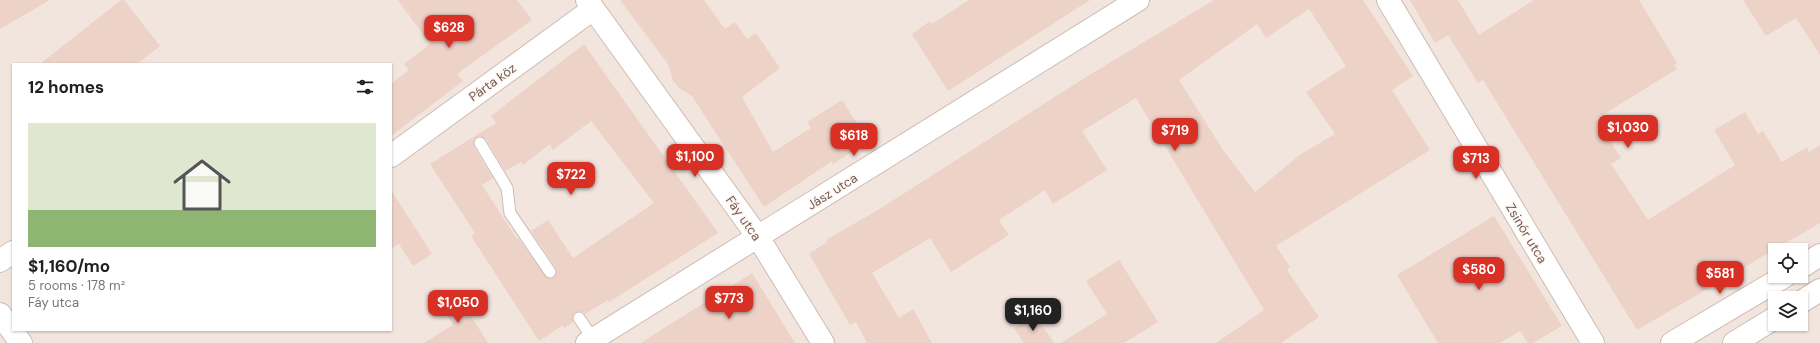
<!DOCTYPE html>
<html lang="en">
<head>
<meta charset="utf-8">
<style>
	body { margin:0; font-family:"DM Sans",sans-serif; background:#f6f6f6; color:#202124; height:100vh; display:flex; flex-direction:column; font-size:15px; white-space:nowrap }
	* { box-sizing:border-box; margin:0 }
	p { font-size:13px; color:#757577 }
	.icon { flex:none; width:22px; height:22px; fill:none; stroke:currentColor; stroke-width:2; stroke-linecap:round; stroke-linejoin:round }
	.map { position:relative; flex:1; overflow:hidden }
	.drawer { position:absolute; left:12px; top:63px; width:380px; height:268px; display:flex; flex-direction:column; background:#fff; border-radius:0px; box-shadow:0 1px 3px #0004 }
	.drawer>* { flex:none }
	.tools { position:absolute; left:1768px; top:243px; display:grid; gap:8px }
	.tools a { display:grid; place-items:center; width:40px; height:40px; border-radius:0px; background:#fff; box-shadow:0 1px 3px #0004; font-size:20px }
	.price { position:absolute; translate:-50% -34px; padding:0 9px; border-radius:8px; background:#d93025; color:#fff; font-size:13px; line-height:26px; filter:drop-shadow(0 1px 2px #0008) }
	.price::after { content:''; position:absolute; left:50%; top:24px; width:12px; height:9px; margin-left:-6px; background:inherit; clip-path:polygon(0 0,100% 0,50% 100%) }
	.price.active { background:#222; color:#fff }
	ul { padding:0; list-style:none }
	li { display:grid; align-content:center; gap:8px; height:212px; padding:0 16px }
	li span { display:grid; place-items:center; height:124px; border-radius:0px; color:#555 }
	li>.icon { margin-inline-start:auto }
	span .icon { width:72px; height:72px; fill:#fffc; stroke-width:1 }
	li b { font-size:17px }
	h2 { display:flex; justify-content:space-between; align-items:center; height:48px; padding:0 16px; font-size:17px }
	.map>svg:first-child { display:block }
</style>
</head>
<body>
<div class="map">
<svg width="1820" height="343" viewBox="0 0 1820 343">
	<rect width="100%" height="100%" fill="#fbf4ee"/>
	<path fill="#f2e5dd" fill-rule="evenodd" d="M 0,0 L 1820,0 L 1820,343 L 0,343 ZM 13,64 L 391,64 L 391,330 L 13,330 ZM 1775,250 L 1801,250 L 1801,276 L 1775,276 ZM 1775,298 L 1801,298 L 1801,324 L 1775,324 Z"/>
	<g fill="#edd2c8" fill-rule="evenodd">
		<polygon points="0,0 50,0 0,29"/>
		<polygon points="121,0 124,0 160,46 137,64 40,64"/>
		<polygon points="398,0 517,0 532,20 457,74 463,81 391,136 391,84 409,70 404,64 430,44"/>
		<polygon points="620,0 704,0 725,29 735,22 747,39 756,33 780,68 742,97 773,152 811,128 807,122 842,100 868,141 833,164 832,161 764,207 692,96 679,88 673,81 668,64"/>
		<polygon points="969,0 1090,0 948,91 912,34 930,21 932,24"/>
		<path d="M 1214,0 L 1363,0 L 1413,76 L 1392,90 L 1430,150 L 1276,246 L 1290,267 L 1287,270 L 1319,317 L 1281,343 L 1216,343 L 1264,310 L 1136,98 L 1082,131 L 1107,170 L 1053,204 L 1045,190 L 999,220 L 1009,235 L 951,272 L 930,238 L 872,273 L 899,318 L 913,309 L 932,343 L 867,343 L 856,322 L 850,325 L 809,254 L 827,242 L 826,240 L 878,210 L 1086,77 ZM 1309,9 L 1346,66 L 1306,92 L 1335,134 L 1301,154 L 1255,192 L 1223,150 L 1179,80 L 1257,24 L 1266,38 Z"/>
		<polygon points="1410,0 1458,0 1479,35 1534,0 1639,0 1677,63 1674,65 1677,69 1596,119 1621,158 1611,164 1648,220 1735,165 1714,130 1745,112 1758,134 1763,131 1782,162 1807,147 1809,152 1820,145 1820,223 1637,330 1483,80 1478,83 1448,35 1435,43"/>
		<polygon points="1743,0 1820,0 1820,55 1796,18 1766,36"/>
		<path d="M 584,44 L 718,233 L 609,302 L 608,300 L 585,314 L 582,312 L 575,312 L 573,315 L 573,322 L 564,328 L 563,325 L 539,341 L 471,236 L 475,233 L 430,164 L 496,123 L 491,116 ZM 591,121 L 654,203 L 573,258 L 548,220 L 531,231 L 556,268 L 556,275 L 554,278 L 547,278 L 519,239 L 517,239 L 482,185 L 493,178 L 474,147 L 474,140 L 479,136 L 486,139 L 505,171 L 521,162 L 523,165 L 550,144 L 553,150 Z"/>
		<polygon points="391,190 432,254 413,266 399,244 391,249"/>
		<polygon points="1494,216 1562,326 1533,343 1528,343 1520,331 1500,343 1438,343 1397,275"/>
		<polygon points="1119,260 1158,322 1124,343 1061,343 1107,314 1086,281"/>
		<polygon points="752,273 795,343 641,343 672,323"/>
		<polygon points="456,292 488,343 424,343 453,325 439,303"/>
		<polygon points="1035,314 1054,343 1024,343 1014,328"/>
	</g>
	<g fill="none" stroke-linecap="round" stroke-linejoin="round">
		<g stroke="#cdbcb4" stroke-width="13">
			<g id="service">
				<polyline points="480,143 507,188 510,213 550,272"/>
				<polyline points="579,318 593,339"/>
			</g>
		</g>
		<g stroke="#cdbcb4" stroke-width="24">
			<g id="minor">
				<polyline points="587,0 758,237 823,343"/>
				<polyline points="1388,0 1593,343"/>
				<polyline points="391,156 593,9"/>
				<polyline points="0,261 13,252"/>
				<polyline points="0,314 21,343"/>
				<polyline points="587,343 1138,0"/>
			</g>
		</g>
		<g stroke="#cdbcb4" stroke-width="24">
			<g id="tertiary">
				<polyline points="1801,267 1820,255"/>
				<polyline points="1801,302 1820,290"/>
				<polyline points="1672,343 1785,276"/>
				<polyline points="1734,343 1775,318"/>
			</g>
		</g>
		<use href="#service" stroke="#fff" stroke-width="11"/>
		<use href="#minor" stroke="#fff" stroke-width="22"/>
		<use href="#tertiary" stroke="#fff" stroke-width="22"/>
	</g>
	<g text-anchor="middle" stroke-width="3.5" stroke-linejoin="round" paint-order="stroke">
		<g font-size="13" fill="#745a52" stroke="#fef9f4">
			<text transform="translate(492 82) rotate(-36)" y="5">Párta köz</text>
			<text transform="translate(832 191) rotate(-32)" y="5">Jász utca</text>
			<text transform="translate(744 218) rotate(55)" y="5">Fáy utca</text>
			<text transform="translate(1527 233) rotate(59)" y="5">Zsinór utca</text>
		</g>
	</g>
</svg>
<div class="tools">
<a><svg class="icon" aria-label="locate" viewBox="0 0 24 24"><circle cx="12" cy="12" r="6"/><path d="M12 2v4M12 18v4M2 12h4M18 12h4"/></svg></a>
<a><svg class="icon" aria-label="layers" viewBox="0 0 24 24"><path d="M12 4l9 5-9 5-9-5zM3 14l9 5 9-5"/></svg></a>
</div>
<b class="price" style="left:449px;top:49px">$628</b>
<b class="price" style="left:1628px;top:149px">$1,030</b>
<b class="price" style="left:1175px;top:152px">$719</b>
<b class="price" style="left:854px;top:157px">$618</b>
<b class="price" style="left:695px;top:178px">$1,100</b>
<b class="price" style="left:1476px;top:180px">$713</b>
<b class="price" style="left:571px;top:196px">$722</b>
<b class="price" style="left:1479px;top:291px">$580</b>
<b class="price" style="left:1720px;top:295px">$581</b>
<b class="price" style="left:729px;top:320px">$773</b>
<b class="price" style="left:458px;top:324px">$1,050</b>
<b class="price active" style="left:1033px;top:332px">$1,160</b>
<section class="drawer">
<h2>12 homes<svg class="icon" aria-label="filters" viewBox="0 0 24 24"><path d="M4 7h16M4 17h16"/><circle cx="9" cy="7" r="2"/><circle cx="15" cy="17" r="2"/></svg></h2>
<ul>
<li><span style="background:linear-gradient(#dfe7d0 70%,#8fb573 0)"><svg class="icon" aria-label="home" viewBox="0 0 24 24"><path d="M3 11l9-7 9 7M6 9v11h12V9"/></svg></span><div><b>$1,160/mo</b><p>5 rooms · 178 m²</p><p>Fáy utca</p></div></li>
</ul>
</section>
</div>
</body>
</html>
